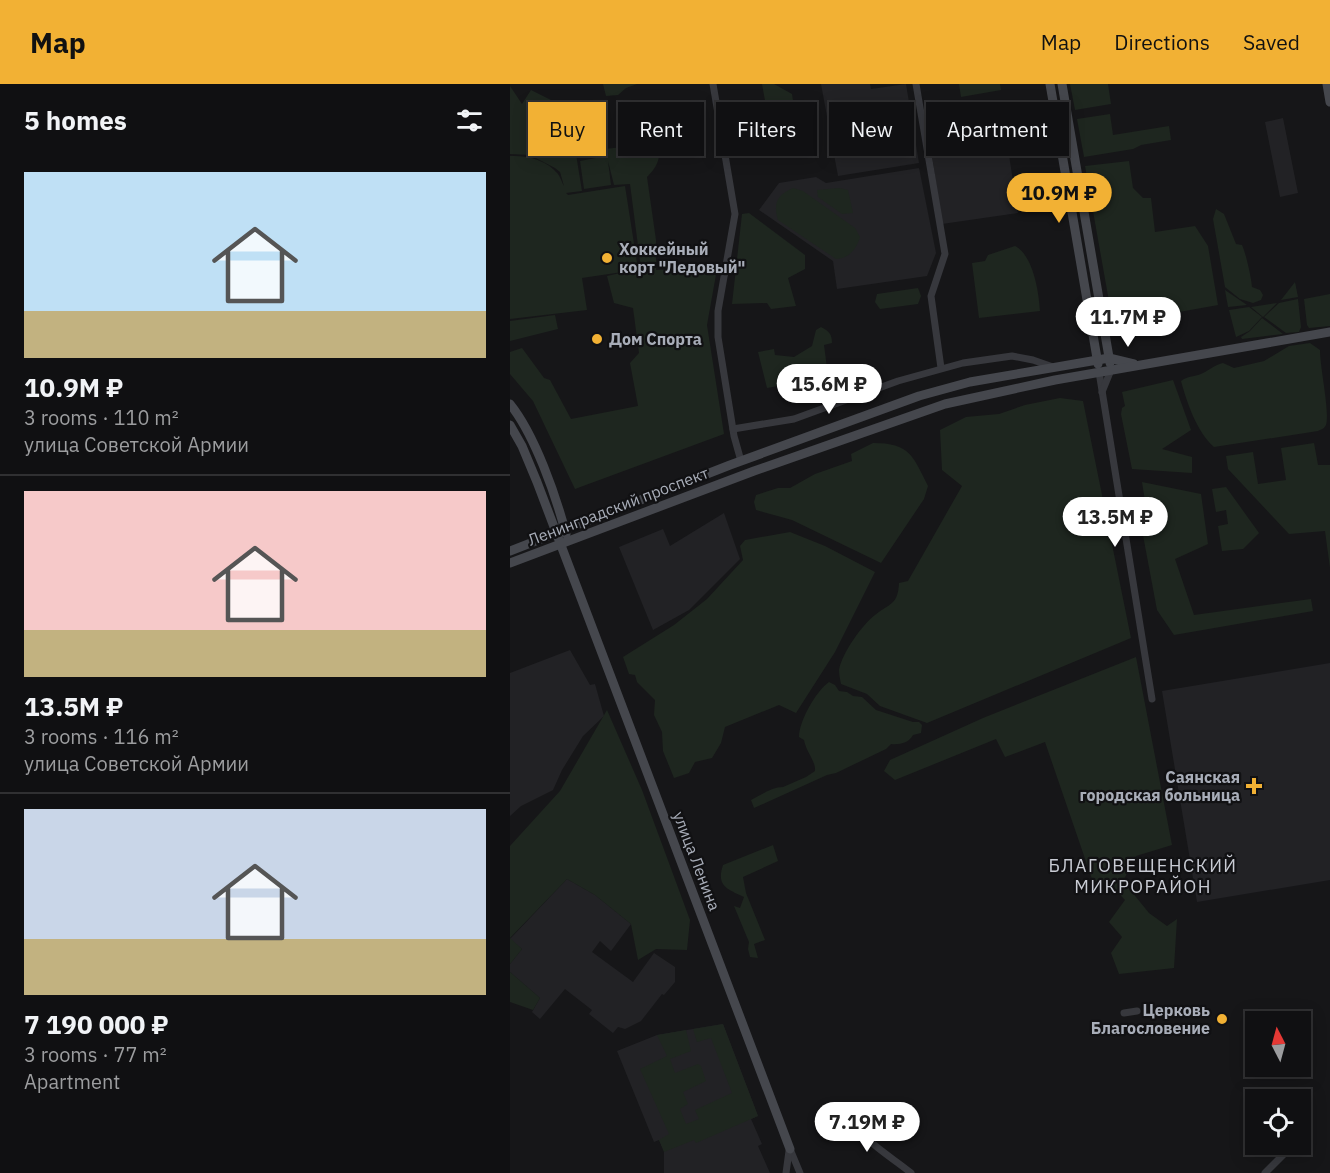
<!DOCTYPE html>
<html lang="en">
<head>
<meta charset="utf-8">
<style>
	body { margin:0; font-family:"IBM Plex Sans",sans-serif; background:#19191b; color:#f1f3f6; height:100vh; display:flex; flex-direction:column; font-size:22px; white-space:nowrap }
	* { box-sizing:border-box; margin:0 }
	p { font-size:20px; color:#9c9d9f }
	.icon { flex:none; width:33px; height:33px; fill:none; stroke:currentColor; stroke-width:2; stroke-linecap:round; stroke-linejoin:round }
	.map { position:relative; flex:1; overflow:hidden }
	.sheet { display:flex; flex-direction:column; background:#101012; width:510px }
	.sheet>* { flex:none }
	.hud { position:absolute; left:18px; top:18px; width:570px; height:54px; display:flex; gap:12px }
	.needle { width:39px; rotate:354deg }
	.tools { position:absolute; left:735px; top:927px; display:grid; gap:12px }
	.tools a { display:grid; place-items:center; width:66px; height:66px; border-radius:0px; background:#101012; box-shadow:0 3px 15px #0003,0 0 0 2px #303032; font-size:30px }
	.price { position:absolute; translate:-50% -51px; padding:0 14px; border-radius:21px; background:#fff; color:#222; font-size:20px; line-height:39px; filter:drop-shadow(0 2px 3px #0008) }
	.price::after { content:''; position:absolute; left:50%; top:36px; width:18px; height:14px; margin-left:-9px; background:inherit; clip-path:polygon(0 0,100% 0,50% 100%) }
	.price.on { background:#f2b134; color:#111 }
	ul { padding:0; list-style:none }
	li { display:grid; align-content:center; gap:12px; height:318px; padding:0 24px }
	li+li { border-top:2px solid #303032 }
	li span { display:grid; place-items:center; height:186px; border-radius:0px; color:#555 }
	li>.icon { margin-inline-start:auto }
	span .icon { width:108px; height:108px; fill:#fffc; stroke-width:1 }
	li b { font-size:26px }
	h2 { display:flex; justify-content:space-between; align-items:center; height:72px; padding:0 24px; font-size:26px }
	.pill { padding:0 21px; border-radius:0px; background:#101012; box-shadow:0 3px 15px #0003,0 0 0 2px #303032; font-size:21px; line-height:54px }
	.pill.on { background:#f2b134; color:#111 }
	header { display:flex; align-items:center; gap:36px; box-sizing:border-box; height:84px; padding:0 30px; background:#f2b134; color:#111 }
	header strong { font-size:28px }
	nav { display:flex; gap:33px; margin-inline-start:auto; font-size:21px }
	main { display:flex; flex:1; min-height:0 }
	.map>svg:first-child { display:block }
</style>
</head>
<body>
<header>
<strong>Map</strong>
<nav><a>Map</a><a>Directions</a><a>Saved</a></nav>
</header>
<main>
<section class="sheet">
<h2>5 homes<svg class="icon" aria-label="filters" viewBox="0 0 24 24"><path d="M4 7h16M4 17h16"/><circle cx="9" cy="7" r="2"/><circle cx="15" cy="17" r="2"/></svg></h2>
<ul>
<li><span style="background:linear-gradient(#bfe0f5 75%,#c2b280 0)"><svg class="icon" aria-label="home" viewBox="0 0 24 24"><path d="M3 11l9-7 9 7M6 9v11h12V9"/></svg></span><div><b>10.9M ₽</b><p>3 rooms · 110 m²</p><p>улица Советской Армии</p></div></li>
<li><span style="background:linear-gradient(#f6c9c9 75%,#c2b280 0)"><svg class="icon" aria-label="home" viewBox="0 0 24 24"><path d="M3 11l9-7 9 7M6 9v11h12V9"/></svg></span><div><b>13.5M ₽</b><p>3 rooms · 116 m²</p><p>улица Советской Армии</p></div></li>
<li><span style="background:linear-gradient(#c9d6e8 70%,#c2b280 0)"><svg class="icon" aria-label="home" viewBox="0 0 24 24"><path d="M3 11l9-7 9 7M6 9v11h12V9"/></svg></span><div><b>7 190 000 ₽</b><p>3 rooms · 77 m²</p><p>Apartment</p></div></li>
</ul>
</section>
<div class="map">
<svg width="820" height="1089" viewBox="0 0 820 1089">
	<rect width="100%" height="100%" fill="#161618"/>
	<g fill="#222225">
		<polygon points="311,0 360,0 361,5 396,0 409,79 328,92"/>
		<polygon points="773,34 788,109 770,113 755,38"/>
		<polygon points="494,39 508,129 432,140 419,51"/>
		<polygon points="409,84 426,169 417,192 327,205 323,177 249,126 269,99 306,93 316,99"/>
		<polygon points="214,429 230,475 179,526 143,546 109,463 153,445 160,462"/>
		<polygon points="60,566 80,601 85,600 94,632 73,652 52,686 43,706 11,722 0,732 0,589"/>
		<polygon points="820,579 820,796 687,818 652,607"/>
		<polygon points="57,795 85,811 121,840 101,867 90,857 82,868 123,898 144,869 165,883 165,898 154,911 152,910 131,937 115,945 108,943 103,949 79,930 82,926 55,905 30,935 22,928 30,914 0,888 0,880 12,865 0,855"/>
		<polygon points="213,940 248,1032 241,1035 252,1060 248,1062 260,1089 154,1089 154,1067 149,1056 144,1058 107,967 147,951"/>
	</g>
	<g fill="#1e261f">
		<polygon points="93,0 127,0 116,4 108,11 96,12"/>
		<polygon points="252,0 264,0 282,10 289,57 275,60 270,36 256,22"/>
		<polygon points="449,0 490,0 491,6 451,13"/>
		<polygon points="560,0 598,0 601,20 565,26"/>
		<path d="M 0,2 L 12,20 L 21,6 L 41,16 L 52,31 L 68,26 L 74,57 L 66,70 L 72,107 L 56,109 L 58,111 L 115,102 L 128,185 L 131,185 L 120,100 L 104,101 L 98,77 L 101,101 L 74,105 L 70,77 L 91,73 L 77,73 L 76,67 L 150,59 C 150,75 148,82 137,93 L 146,156 L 146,186 L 207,185 L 197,241 L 214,350 L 65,405 L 23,317 L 0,290 L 0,268 L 12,264 L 34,294 L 40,296 L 61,335 L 128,322 L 120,279 L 129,269 L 123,224 L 104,219 L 97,192 L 119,187 L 72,194 L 77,226 L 0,235 L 0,72 C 17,71 37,76 48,90 C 51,94 52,99 54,102 L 50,88 L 45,84 L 20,71 L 0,70 Z"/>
		<polygon points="253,27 262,36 267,55 259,61 251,55 248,33"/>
		<polygon points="600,30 603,51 659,42 661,56 631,61 623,65 574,73 567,35"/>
		<polygon points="619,77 623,104 633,114 641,114 645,148 685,142 698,162 708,221 603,240 575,82"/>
		<path d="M 283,104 L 293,107 L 345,144 L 350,153 C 346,166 339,174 326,175 L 268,136 C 263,119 267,111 283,104 Z"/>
		<polygon points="329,104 338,106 343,129 332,130 308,113 307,106"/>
		<path d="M 706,125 L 714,130 L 726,160 L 732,161 C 736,170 741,192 742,203 L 750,206 L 753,211 L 751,216 L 743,219 L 730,215 L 715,203 L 703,135 Z"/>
		<polygon points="239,129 295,171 295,185 278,194 286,222 261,225 257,219 222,220 232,130"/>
		<path d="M 505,162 C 523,171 529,208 530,227 L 469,234 L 462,179 L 475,177 L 478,171 Z"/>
		<polygon points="785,198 788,213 771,216"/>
		<polygon points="408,204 411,212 408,220 370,225 365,218 367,210"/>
		<polygon points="715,206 737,221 718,223"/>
		<polygon points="820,210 820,242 799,244 797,241 794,215"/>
		<polygon points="788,215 791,243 789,248 776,249 754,233 769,219"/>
		<polygon points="767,219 753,233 741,223"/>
		<polygon points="739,223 752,233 739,247 726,253 719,226"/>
		<polygon points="45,231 48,245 0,257 0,237"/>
		<polygon points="752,234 773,250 732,255 731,253 740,247"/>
		<path d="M 311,243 C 319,247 322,250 322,259 L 314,261 L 317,284 L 301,287 L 286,299 L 257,304 L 248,268 L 264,265 L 265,271 L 284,273 L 302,262 L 306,246 Z"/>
		<path d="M 800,259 L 810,266 C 810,284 820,328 816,341 C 814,345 812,345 808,347 L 704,363 C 687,348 677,319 671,297 C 679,291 687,293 695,288 C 702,284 705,281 713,279 L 724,284 L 754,277 L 779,262 Z"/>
		<polygon points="663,296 681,346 652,365 682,373 682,389 622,385 611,330 612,324 615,322 612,308"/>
		<path d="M 550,314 L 573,317 L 621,554 L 417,639 L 370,622 L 357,610 L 331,600 C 330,595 329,590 329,586 C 332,569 352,541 365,531 C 380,519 388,521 389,499 L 398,497 L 452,402 L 432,386 L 430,346 L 456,333 L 489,330 L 515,321 Z"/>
		<path d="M 363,359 C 400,359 403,372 418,402 L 414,415 L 371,479 L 282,436 L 246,426 L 244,418 L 246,411 L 268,404 L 280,404 L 305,390 L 342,377 L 341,370 Z"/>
		<polygon points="804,359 808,381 820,381 820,484 815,447 779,450 718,385 716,372 743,368 748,400 776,396 771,364"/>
		<polygon points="632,398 691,410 698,460 665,475 684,531 801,515 803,527 664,551 647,526 626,414 635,417"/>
		<polygon points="716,403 749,449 733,465 712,467 708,442 718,440 716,426 706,428 702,405"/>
		<polygon points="280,448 315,462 365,488 325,568 286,629 269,621 215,643 211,659 202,674 185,678 179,689 164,694 153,667 152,648 144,631 145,616 127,598 125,591 119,590 113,573 164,541 197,515 233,476 230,462 235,456"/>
		<polygon points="626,573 662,761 626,772 613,797 639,829 657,842 667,835 664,884 609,890 601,869 612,853 599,838 615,816 599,799 583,798 535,658 495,673 486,655 385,696 374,687 380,676 473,634"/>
		<path d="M 319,598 L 325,601 L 329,607 L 337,608 L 343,612 L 352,613 L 366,626 L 403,638 L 409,638 L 412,641 L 411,649 L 403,651 C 399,659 389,661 381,660 L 376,665 L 326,689 L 317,691 L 244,724 L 241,716 C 251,711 262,703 273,703 L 296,693 L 305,687 C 306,677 296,668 294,656 L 289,653 C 289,637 306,607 319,598 Z"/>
		<polygon points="97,626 132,706 180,836 177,866 146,865 128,876 121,840 85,811 57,795 0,854 12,865 0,880 0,762 50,707"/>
		<path d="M 263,761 L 268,777 L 233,793 L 236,809 L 255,856 L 244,860 L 248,874 L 240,873 L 238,865 L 239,858 L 224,822 L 230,824 L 234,813 C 217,805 206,802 213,781 Z"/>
		<polygon points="0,888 30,914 23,926 0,918"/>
		<polygon points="213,940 248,1032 186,1059 184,1056 154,1068 149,1056 159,1050 130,985 157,972 147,951 176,946 181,967 160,975 165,989 188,980 191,982 196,997 173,1008 178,1020 170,1025 176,1040 189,1035 185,1026 222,1009 201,954 187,958 183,945"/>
	</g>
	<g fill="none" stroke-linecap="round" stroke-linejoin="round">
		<g stroke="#37383d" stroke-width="7">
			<polyline points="203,0 225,130 208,227 208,253 224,352 231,377"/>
			<polyline points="406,0 435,170 421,212 431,284"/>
			<polyline points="589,288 642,615"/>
			<polyline points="592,308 601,286"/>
			<polyline points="223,345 284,335 388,297 453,279 502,272 523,276 543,283"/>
			<polyline points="614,929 627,927"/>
			<path d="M 341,1030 C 347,1054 382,1073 401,1089"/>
			<polyline points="280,1065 290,1089"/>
			<polyline points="276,1089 279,1067"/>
			<polyline points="755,1089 774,1070"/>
		</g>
		<g stroke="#45474d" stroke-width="9">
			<polyline points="540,0 588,280"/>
			<polyline points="552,0 600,279"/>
			<polyline points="817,0 820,18"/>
			<path d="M 0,320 C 25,351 46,412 56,450"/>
			<polyline points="0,341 12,362 27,398 280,1065"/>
			<polyline points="0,467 220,381 409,312 460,298 599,274 624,280"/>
			<polyline points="0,479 244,387 435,320 545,296 820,248"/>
		</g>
	</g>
	<g fill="#f2b134" stroke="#111113" stroke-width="2">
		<circle cx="97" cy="174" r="6"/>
		<circle cx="87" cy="255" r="6"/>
		<path d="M741 693h6v6h6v6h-6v6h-6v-6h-6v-6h6z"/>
		<circle cx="712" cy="935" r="6"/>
	</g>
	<g text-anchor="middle" stroke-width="4.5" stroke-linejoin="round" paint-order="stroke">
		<g font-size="16" font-weight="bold" fill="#a8adb8" stroke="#111113" text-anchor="start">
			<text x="109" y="171">Хоккейный<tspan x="109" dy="18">корт "Ледовый"</tspan></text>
			<text x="99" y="261">Дом Спорта</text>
			<text x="730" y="699" text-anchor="end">Саянская<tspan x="730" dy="18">городская больница</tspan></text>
			<text x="700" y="932" text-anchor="end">Церковь<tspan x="700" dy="18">Благословение</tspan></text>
		</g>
		<g font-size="16" fill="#a8adb8" stroke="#111113">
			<text transform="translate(108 422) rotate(-21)" y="6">Ленинградский проспект</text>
			<text transform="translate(187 777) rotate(69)" y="6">улица Ленина</text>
		</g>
		<g font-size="18" letter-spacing="1.5" fill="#c9ccd4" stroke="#111113">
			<text x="633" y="788">БЛАГОВЕЩЕНСКИЙ<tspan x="633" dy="21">МИКРОРАЙОН</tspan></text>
		</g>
	</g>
</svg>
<div class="tools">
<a><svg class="needle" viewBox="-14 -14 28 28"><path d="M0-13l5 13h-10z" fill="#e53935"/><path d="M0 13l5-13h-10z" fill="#9c9d9f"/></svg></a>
<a><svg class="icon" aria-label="locate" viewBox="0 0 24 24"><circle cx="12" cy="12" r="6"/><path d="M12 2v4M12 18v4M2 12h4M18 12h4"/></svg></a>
</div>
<b class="price on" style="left:549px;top:140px">10.9M ₽</b>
<b class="price" style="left:618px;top:264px">11.7M ₽</b>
<b class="price" style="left:319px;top:331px">15.6M ₽</b>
<b class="price" style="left:605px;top:464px">13.5M ₽</b>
<b class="price" style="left:357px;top:1069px">7.19M ₽</b>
<div class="hud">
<a class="pill on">Buy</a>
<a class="pill">Rent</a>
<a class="pill">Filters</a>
<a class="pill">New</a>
<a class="pill">Apartment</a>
</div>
</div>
</main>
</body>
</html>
